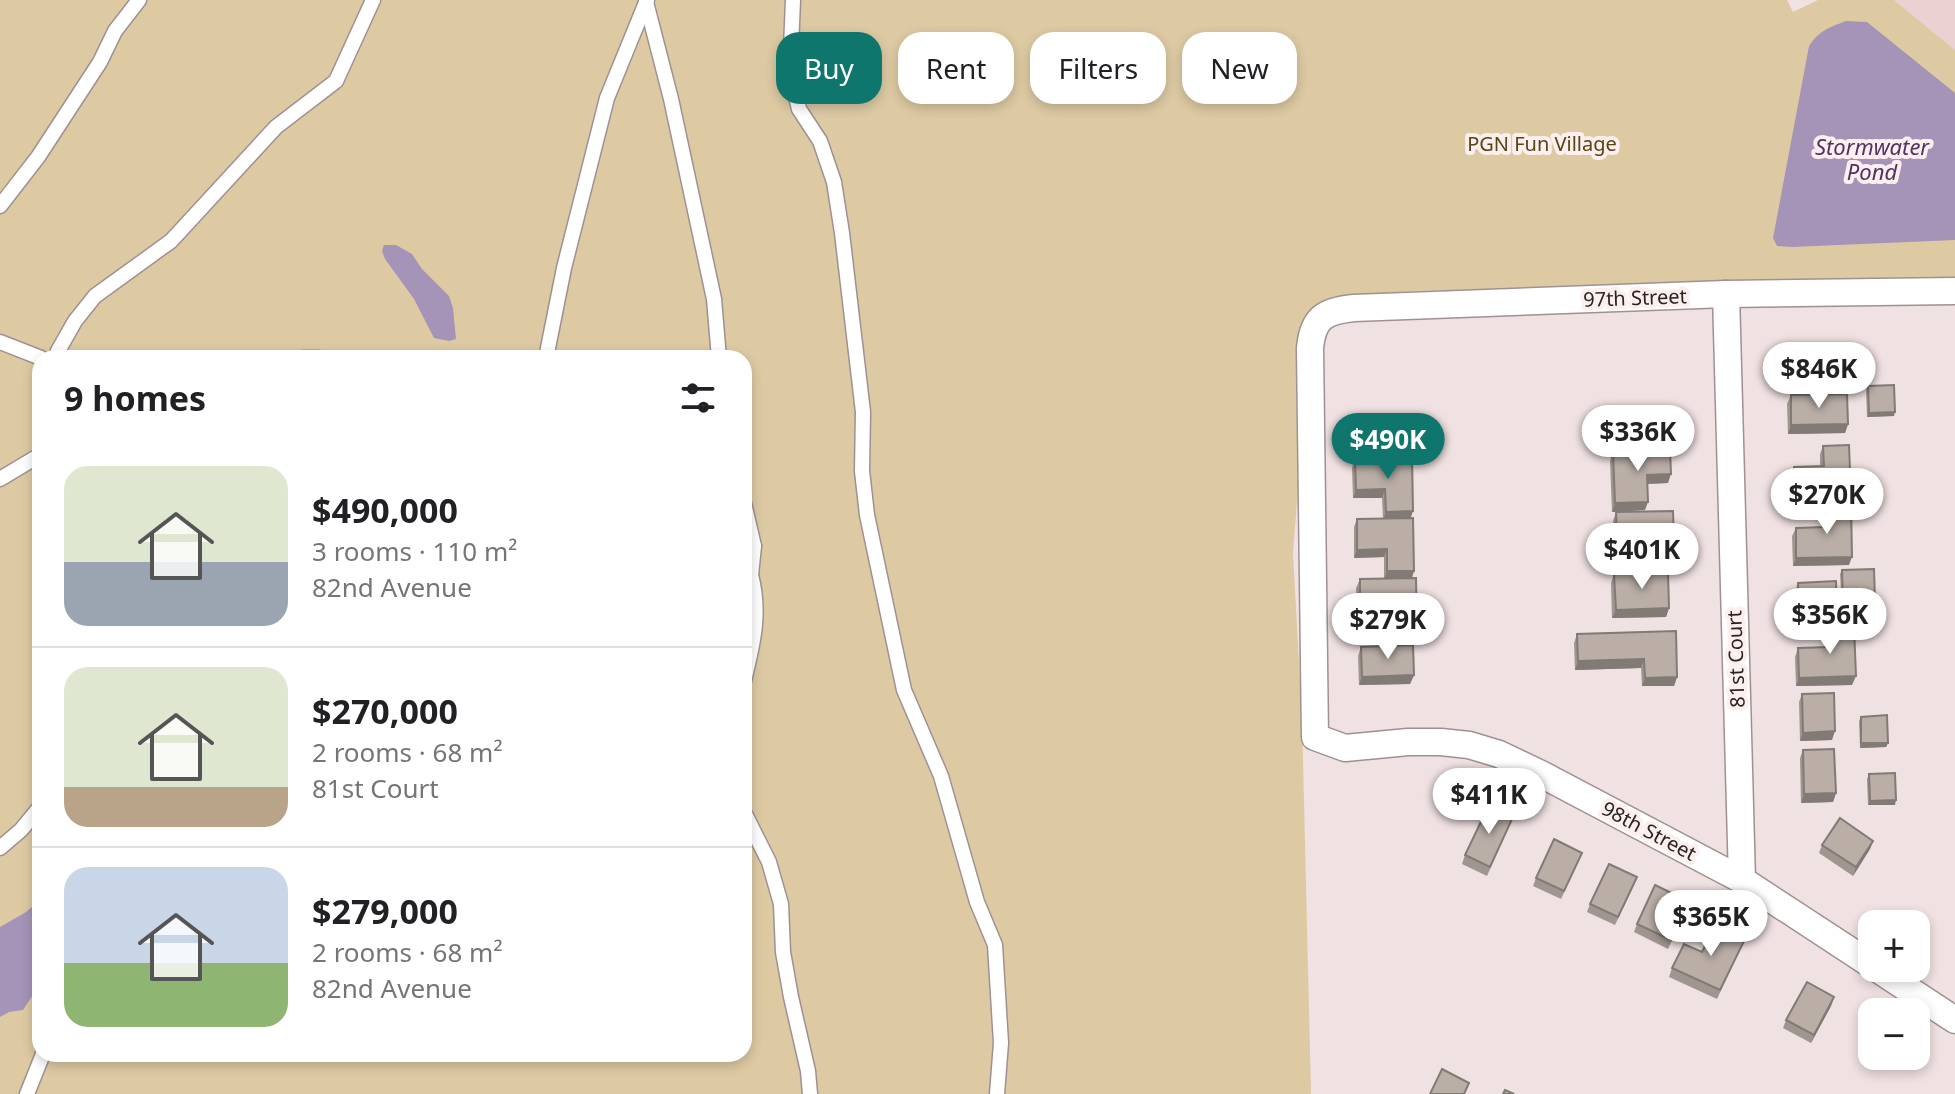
<!DOCTYPE html>
<html lang="en">
<head>
<meta charset="utf-8">
<style>
	body { margin:0; font-family:"Noto Sans",sans-serif; background:#f2f2f2; color:#202124; height:100vh; display:flex; flex-direction:column; font-size:30px; white-space:nowrap }
	* { box-sizing:border-box; margin:0 }
	p { font-size:26px; color:#757577 }
	.icon { flex:none; width:44px; height:44px; fill:none; stroke:currentColor; stroke-width:2; stroke-linecap:round; stroke-linejoin:round }
	.map { position:relative; flex:1; overflow:hidden }
	.sheet { position:absolute; left:32px; top:350px; width:720px; height:712px; display:flex; flex-direction:column; background:#fff; border-radius:24px; box-shadow:0 4px 12px #0003 }
	.sheet>* { flex:none }
	.top-card { position:absolute; left:776px; top:32px; width:760px; height:72px; display:flex; gap:16px }
	.controls { position:absolute; left:1858px; top:910px; display:grid; gap:16px }
	.controls a { display:grid; place-items:center; width:72px; height:72px; border-radius:16px; background:#fff; box-shadow:0 4px 12px #0003; font-size:40px }
	.price { position:absolute; translate:-50% -68px; padding:0 18px; border-radius:28px; background:#fff; color:#222; font-size:26px; line-height:52px; filter:drop-shadow(0 2px 4px #0008) }
	.price::after { content:''; position:absolute; left:50%; top:48px; width:24px; height:18px; margin-left:-12px; background:inherit; clip-path:polygon(0 0,100% 0,50% 100%) }
	.price.current { background:#0f766e; color:#fff }
	ul { padding:0; list-style:none }
	li { display:flex; align-items:center; gap:24px; height:200px; padding:0 32px }
	li+li { border-top:2px solid #e0e0e0 }
	li span { display:grid; place-items:center; flex:none; width:224px; height:160px; border-radius:24px; color:#555 }
	li>.icon { margin-inline-start:auto }
	span .icon { width:96px; height:96px; fill:#fffc; stroke-width:1 }
	li b { font-size:34px }
	h2 { display:flex; justify-content:space-between; align-items:center; height:96px; padding:0 32px; font-size:34px }
	.chip { padding:0 28px; border-radius:24px; background:#fff; box-shadow:0 4px 12px #0003; font-size:28px; line-height:72px }
	.chip.current { background:#0f766e; color:#fff }
	.map>svg:first-child { display:block }
</style>
</head>
<body>
<div class="map">
<svg width="1955" height="1094" viewBox="0 0 1955 1094">
	<rect width="100%" height="100%" fill="#f0e1e2"/>
	<polygon fill="#ead2d3" points="1894,0 1955,0 1955,50"/>
	<path fill="#ddcaa3" fill-rule="evenodd" d="M 0,0 L 1787,0 L 1793,12 L 1818,0 L 1894,0 L 1955,50 L 1955,279 L 1412,291 L 1345,297 L 1329,303 L 1300,462 L 1293,554 L 1302,717 L 1311,1094 L 0,1094 ZM 40,358 L 744,358 L 744,1054 L 40,1054 Z"/>
	<g fill="#a594b8">
		<path d="M 1846,21 L 1867,22 L 1955,93 L 1955,240 L 1792,247 L 1777,246 L 1773,238 L 1809,46 C 1820,30 1828,28 1846,21 Z"/>
		<polygon points="384,245 396,245 412,254 422,269 449,296 453,308 456,339 449,341 434,338 414,299 385,259 382,251"/>
		<polygon points="40,900 40,984 23,1010 9,1012 0,1017 0,927 26,912"/>
	</g>
	<g fill="none" stroke-linecap="round" stroke-linejoin="round">
		<g stroke="#9f9191" stroke-width="17">
			<g id="lane">
				<polyline points="793,0 790,72 799,109 820,141 834,182 842,233 863,412 862,471 867,515 904,690 941,776 977,902 995,945 1001,1043 997,1094"/>
				<polyline points="646,2 671,99 714,299 719,358"/>
				<polyline points="0,206 38,157 100,62 115,31 139,0"/>
				<polyline points="0,342 41,358"/>
				<polyline points="58,351 75,321 95,296 171,241 276,127 336,81 373,0"/>
				<polyline points="303,358 319,358"/>
				<polyline points="546,358 564,268 607,98 647,0"/>
				<polyline points="0,479 40,455"/>
				<polyline points="744,503 754,546"/>
				<polyline points="744,555 749,564 754,546 751,575 744,565"/>
				<path d="M 744,681 C 753,644 761,613 751,575"/>
				<polyline points="744,812 769,862 781,904 783,952 791,997 808,1071 810,1094"/>
				<polyline points="0,848 21,830 40,807"/>
				<polyline points="27,1094 43,1054"/>
			</g>
		</g>
		<g stroke="#9f9191" stroke-width="29">
			<g id="street">
				<polyline points="1726,294 1742,880"/>
				<path d="M 1872,965 L 1742,880 L 1541,774 L 1499,754 L 1469,745 L 1441,742 L 1408,742 L 1345,748 L 1315,737 L 1310,348 C 1313,318 1324,311 1354,308 L 1726,294 L 1955,291"/>
				<polyline points="1876,968 1955,1020"/>
			</g>
		</g>
		<use href="#lane" stroke="#fff" stroke-width="14"/>
		<use href="#street" stroke="#fff" stroke-width="26"/>
	</g>
	<g fill="#a09690">
		<polygon points="1868,386 1894,416 1867,417 1866,390"/>
		<polygon points="1791,395 1848,424 1845,433 1788,434 1787,404"/>
		<polygon points="1823,446 1847,504 1792,506 1791,476 1794,467 1820,466 1820,454"/>
		<polygon points="1613,452 1668,483 1648,484 1645,510 1612,512 1610,461"/>
		<polygon points="1412,458 1410,518 1414,571 1412,578 1417,631 1414,640 1387,640 1387,618 1357,618 1356,588 1360,579 1384,579 1384,557 1354,558 1354,527 1357,519 1383,518 1382,498 1353,498 1352,468 1355,459"/>
		<polygon points="1825,506 1849,565 1793,566 1792,536 1796,528 1822,527 1822,515"/>
		<polygon points="1616,512 1670,550 1644,551 1644,563 1641,571 1615,572 1613,521"/>
		<polygon points="1842,570 1874,604 1842,606 1840,574"/>
		<polygon points="1614,574 1669,608 1666,617 1612,618 1611,583"/>
		<polygon points="1798,583 1834,623 1796,625 1795,591"/>
		<polygon points="1828,627 1852,685 1796,686 1795,657 1798,648 1825,647 1825,635"/>
		<polygon points="1676,631 1677,677 1674,686 1642,686 1641,668 1575,670 1574,643 1577,634"/>
		<polygon points="1361,647 1414,675 1410,684 1359,685 1358,656"/>
		<polygon points="1802,694 1832,740 1800,741 1799,702"/>
		<polygon points="1861,717 1888,743 1886,747 1860,748 1859,721"/>
		<polygon points="1803,750 1836,793 1833,802 1801,803 1800,758"/>
		<polygon points="1869,774 1895,805 1868,805 1867,779"/>
		<polygon points="1513,817 1487,876 1462,864 1465,855"/>
		<polygon points="1873,841 1870,849 1853,876 1819,853 1822,845"/>
		<polygon points="1582,853 1561,899 1533,886 1536,878"/>
		<polygon points="1634,885 1615,925 1587,912 1590,904"/>
		<polygon points="1686,910 1668,949 1634,932 1637,924"/>
		<polygon points="1745,939 1717,999 1669,977 1672,968 1702,952"/>
		<polygon points="1834,997 1831,1006 1811,1043 1783,1028 1786,1020"/>
	</g>
	<g fill="#827a75">
		<polygon points="1895,412 1894,416 1867,417 1869,413"/>
		<polygon points="1848,424 1845,433 1788,434 1791,425"/>
		<polygon points="1671,474 1668,483 1644,484 1647,475"/>
		<polygon points="1385,489 1382,498 1353,498 1356,490"/>
		<polygon points="1851,496 1847,504 1792,506 1795,497"/>
		<polygon points="1648,502 1645,510 1612,512 1615,503"/>
		<polygon points="1413,511 1410,520 1383,520 1386,512"/>
		<polygon points="1674,542 1670,550 1640,551 1643,543"/>
		<polygon points="1387,549 1384,557 1354,558 1357,550"/>
		<polygon points="1852,557 1849,565 1793,566 1796,558"/>
		<polygon points="1644,563 1641,571 1615,572 1618,564"/>
		<polygon points="1387,571 1414,571 1411,580 1384,580"/>
		<polygon points="1875,600 1874,604 1842,606 1843,601"/>
		<polygon points="1669,608 1666,617 1612,618 1616,610"/>
		<polygon points="1390,609 1387,618 1357,618 1360,610"/>
		<polygon points="1837,615 1834,623 1796,625 1799,616"/>
		<polygon points="1417,631 1414,640 1387,640 1390,632"/>
		<polygon points="1644,659 1641,668 1575,670 1578,661"/>
		<polygon points="1414,675 1410,684 1359,685 1362,677"/>
		<polygon points="1856,676 1852,685 1796,686 1799,678"/>
		<polygon points="1677,677 1674,686 1642,686 1645,678"/>
		<polygon points="1835,731 1832,740 1800,741 1803,733"/>
		<polygon points="1861,743 1888,743 1886,747 1860,748"/>
		<polygon points="1836,793 1833,802 1801,803 1804,794"/>
		<polygon points="1896,800 1895,805 1868,805 1870,801"/>
		<polygon points="1873,841 1870,849 1853,876 1856,867"/>
		<polygon points="1834,997 1831,1006 1811,1043 1814,1035"/>
	</g>
	<g fill="#baaea7" stroke="#827a75" stroke-width="2">
		<polygon points="1894,385 1895,412 1869,413 1868,386"/>
		<polygon points="1847,394 1848,424 1791,425 1791,395"/>
		<polygon points="1849,445 1851,496 1795,497 1794,467 1824,466 1823,446"/>
		<polygon points="1670,450 1671,474 1647,475 1648,502 1615,503 1613,452"/>
		<polygon points="1412,458 1413,511 1386,512 1385,489 1356,490 1355,459"/>
		<polygon points="1825,506 1851,506 1852,557 1796,558 1796,528 1825,527"/>
		<polygon points="1673,511 1674,542 1643,543 1644,563 1618,564 1616,512"/>
		<polygon points="1413,518 1414,571 1387,571 1387,549 1357,550 1357,519"/>
		<polygon points="1874,569 1875,600 1843,601 1842,570"/>
		<polygon points="1668,572 1669,608 1616,610 1614,574"/>
		<polygon points="1416,578 1417,631 1390,632 1390,609 1360,610 1360,579"/>
		<polygon points="1836,581 1837,615 1799,616 1798,583"/>
		<polygon points="1854,626 1856,676 1799,678 1798,648 1828,647 1828,627"/>
		<polygon points="1676,631 1677,677 1645,678 1644,659 1578,661 1577,634"/>
		<polygon points="1413,645 1414,675 1362,677 1361,647"/>
		<polygon points="1834,693 1835,731 1803,733 1802,694"/>
		<polygon points="1887,715 1888,743 1861,743 1861,717"/>
		<polygon points="1834,749 1836,793 1804,794 1803,750"/>
		<polygon points="1895,773 1896,800 1870,801 1869,774"/>
		<polygon points="1489,805 1513,817 1490,867 1465,855"/>
		<polygon points="1840,818 1873,841 1856,867 1822,845"/>
		<polygon points="1554,839 1582,853 1564,891 1536,878"/>
		<polygon points="1609,864 1637,877 1618,917 1590,904"/>
		<polygon points="1655,885 1690,902 1671,940 1637,924"/>
		<polygon points="1715,925 1745,939 1720,990 1672,968 1684,944 1702,952"/>
		<polygon points="1807,982 1834,997 1814,1035 1786,1020"/>
		<polygon points="1442,1069 1469,1083 1464,1094 1430,1094"/>
		<polygon points="1505,1090 1514,1094 1503,1094"/>
	</g>
	<g text-anchor="middle" stroke-width="8" stroke-linejoin="round" paint-order="stroke">
		<g font-size="20" fill="#574314" stroke="#feefef">
			<text x="1542" y="151">PGN Fun Village</text>
		</g>
		<g font-size="20" fill="#292424" stroke="#feefef">
			<text transform="translate(1635 298) rotate(-2)" y="7">97th Street</text>
			<text transform="translate(1736 659) rotate(-92)" y="7">81st Court</text>
			<text transform="translate(1649 831) rotate(28)" y="7">98th Street</text>
		</g>
		<g font-size="22" font-style="italic" fill="#4d3464" stroke="#feefef">
			<text x="1872" y="155">Stormwater<tspan x="1872" dy="25">Pond</tspan></text>
		</g>
	</g>
</svg>
<div class="controls">
<a>+</a>
<a>−</a>
</div>
<b class="price" style="left:1819px;top:410px">$846K</b>
<b class="price" style="left:1638px;top:473px">$336K</b>
<b class="price current" style="left:1388px;top:481px">$490K</b>
<b class="price" style="left:1827px;top:536px">$270K</b>
<b class="price" style="left:1642px;top:591px">$401K</b>
<b class="price" style="left:1830px;top:656px">$356K</b>
<b class="price" style="left:1388px;top:661px">$279K</b>
<b class="price" style="left:1489px;top:836px">$411K</b>
<b class="price" style="left:1711px;top:958px">$365K</b>
<div class="top-card">
<a class="chip current">Buy</a>
<a class="chip">Rent</a>
<a class="chip">Filters</a>
<a class="chip">New</a>
</div>
<section class="sheet">
<h2>9 homes<svg class="icon" aria-label="filters" viewBox="0 0 24 24"><path d="M4 7h16M4 17h16"/><circle cx="9" cy="7" r="2"/><circle cx="15" cy="17" r="2"/></svg></h2>
<ul>
<li><span style="background:linear-gradient(#dfe7d0 60%,#9aa5b1 0)"><svg class="icon" aria-label="home" viewBox="0 0 24 24"><path d="M3 11l9-7 9 7M6 9v11h12V9"/></svg></span><div><b>$490,000</b><p>3 rooms · 110 m²</p><p>82nd Avenue</p></div></li>
<li><span style="background:linear-gradient(#dfe7d0 75%,#b9a48a 0)"><svg class="icon" aria-label="home" viewBox="0 0 24 24"><path d="M3 11l9-7 9 7M6 9v11h12V9"/></svg></span><div><b>$270,000</b><p>2 rooms · 68 m²</p><p>81st Court</p></div></li>
<li><span style="background:linear-gradient(#c9d6e8 60%,#8fb573 0)"><svg class="icon" aria-label="home" viewBox="0 0 24 24"><path d="M3 11l9-7 9 7M6 9v11h12V9"/></svg></span><div><b>$279,000</b><p>2 rooms · 68 m²</p><p>82nd Avenue</p></div></li>
</ul>
</section>
</div>
</body>
</html>
